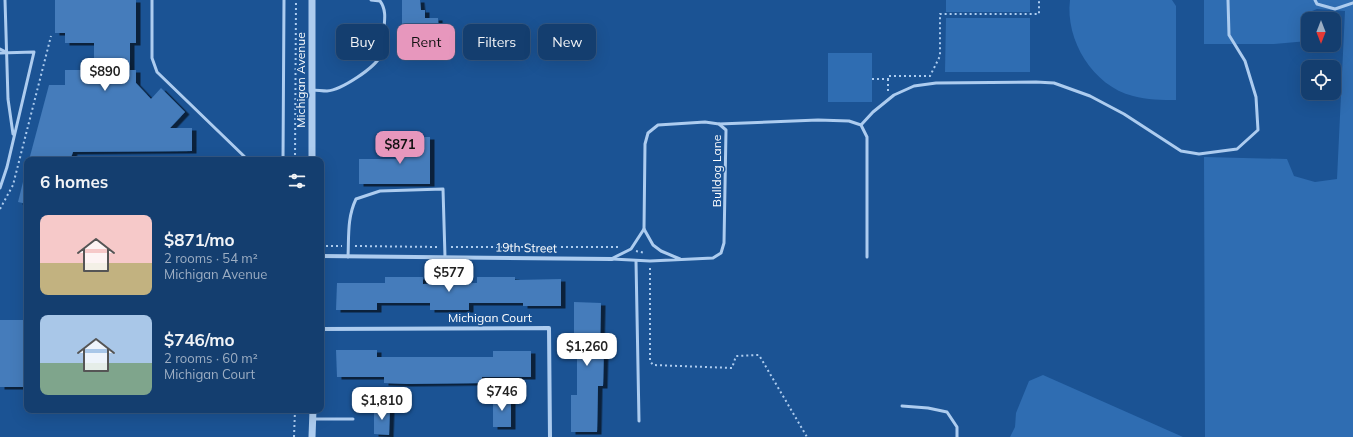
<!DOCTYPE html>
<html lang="en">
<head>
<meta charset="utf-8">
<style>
	body { margin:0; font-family:Mulish,sans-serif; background:#214977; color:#f1f3f6; height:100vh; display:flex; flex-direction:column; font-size:15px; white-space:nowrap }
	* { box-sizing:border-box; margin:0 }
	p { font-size:13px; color:#9daec3 }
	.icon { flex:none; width:22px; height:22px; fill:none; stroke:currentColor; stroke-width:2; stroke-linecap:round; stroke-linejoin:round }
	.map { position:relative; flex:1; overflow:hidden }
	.details { position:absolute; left:24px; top:157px; width:300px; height:256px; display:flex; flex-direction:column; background:#143e6f; border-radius:8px; box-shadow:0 4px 16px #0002,0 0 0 1px #335782 }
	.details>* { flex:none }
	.top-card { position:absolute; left:336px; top:24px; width:380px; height:36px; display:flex; gap:8px }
	.needle { width:26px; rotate:180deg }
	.buttons { position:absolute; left:1301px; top:12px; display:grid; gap:8px }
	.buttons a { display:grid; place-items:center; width:40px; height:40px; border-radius:8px; background:#143e6f; box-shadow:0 4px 16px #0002,0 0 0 1px #335782; font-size:20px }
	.price { position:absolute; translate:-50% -34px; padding:0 9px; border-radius:8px; background:#fff; color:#222; font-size:13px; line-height:26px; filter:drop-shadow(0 1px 2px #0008) }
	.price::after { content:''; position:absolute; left:50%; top:24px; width:12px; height:9px; margin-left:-6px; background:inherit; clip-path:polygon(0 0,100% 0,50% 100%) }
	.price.selected { background:#e797bd; color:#111 }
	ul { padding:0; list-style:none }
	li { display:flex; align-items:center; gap:12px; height:100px; padding:0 16px }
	li span { display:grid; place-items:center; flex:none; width:112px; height:80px; border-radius:8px; color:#555 }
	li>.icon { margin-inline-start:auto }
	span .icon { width:48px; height:48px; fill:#fffc; stroke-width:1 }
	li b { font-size:17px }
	h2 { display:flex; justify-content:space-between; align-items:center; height:48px; padding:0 16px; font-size:17px }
	.chip { padding:0 14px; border-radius:8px; background:#143e6f; box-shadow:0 4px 16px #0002,0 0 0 1px #335782; font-size:14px; line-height:36px }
	.chip.selected { background:#e797bd; color:#111 }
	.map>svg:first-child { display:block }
</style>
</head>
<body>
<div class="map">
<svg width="1353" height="437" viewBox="0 0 1353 437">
	<defs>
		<filter id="shadow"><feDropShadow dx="4.5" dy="2.5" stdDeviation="0" flood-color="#0009"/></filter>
	</defs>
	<rect width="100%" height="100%" fill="#1b5394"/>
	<g fill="#2f6db2">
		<rect x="946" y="0" width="84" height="12"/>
		<path d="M 1070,0 L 1172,0 L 1176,6 L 1176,100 C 1162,100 1147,100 1133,96 C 1093,86 1065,40 1070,0 Z"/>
		<polygon points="1204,0 1353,0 1353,437 1205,437 1204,157 1287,159 1294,176 1315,182 1337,179 1345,11 1317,9 1312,11 1312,19 1308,19 1308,41 1274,44 1204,44"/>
		<polygon points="946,18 1030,18 1030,72 945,72"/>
		<rect x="828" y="53" width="44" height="49"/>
		<polygon points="1043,375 1183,437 1010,437 1015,427 1016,413 1029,381"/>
	</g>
	<g fill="#447cbb" filter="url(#shadow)">
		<polygon points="55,0 136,0 136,43 130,43 130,70 136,70 136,83 151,99 161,88 185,112 170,128 192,128 192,151 73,152 70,160 29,160 49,85 65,85 65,70 94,70 94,43 65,43 65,33 55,33"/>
		<polygon points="402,0 420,0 421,10 425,10 425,18 438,18 439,36 402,37"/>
		<polygon points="397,137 430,137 430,184 359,184 359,159 397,159"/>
		<polygon points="24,178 27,178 27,204 18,202"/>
		<polygon points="385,277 423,277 423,284 477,283 477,277 515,277 515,280 561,279 561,306 523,306 523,303 469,303 469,310 430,310 430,303 377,303 377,310 336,310 337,283 385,283"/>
		<polygon points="574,302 601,303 600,348 604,348 603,386 598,386 597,432 571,432 571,395 577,395 577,340 574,340"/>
		<rect x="0" y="320" width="27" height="67"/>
		<polygon points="336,350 377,350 377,357 493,357 493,351 531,351 531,377 482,377 482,383 407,384 384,383 384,377 337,377"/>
		<rect x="493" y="398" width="18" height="29"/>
		<polygon points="374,408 390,408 389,435 374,434"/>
	</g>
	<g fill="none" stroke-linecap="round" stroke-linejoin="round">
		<g stroke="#adccef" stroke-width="2" stroke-dasharray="2 3" stroke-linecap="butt">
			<polyline points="872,79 888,79 888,76 930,76 940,56 940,14 1039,14 1039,0"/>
			<polyline points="888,79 888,92"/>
			<polyline points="295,160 296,0"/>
			<polyline points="0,209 13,185 51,36"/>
			<polyline points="321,246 342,246"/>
			<polyline points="355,246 438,247"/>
			<polyline points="451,247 620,247"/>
			<polyline points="636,251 645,253"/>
			<polyline points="650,268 650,361 653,365 732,368 736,356 759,355 807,437"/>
			<polyline points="294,437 295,410"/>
		</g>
		<g stroke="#adccef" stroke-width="3">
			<polyline points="5,0 8,99 13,134"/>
			<polyline points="152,0 152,58 157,72 248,160"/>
			<polyline points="1315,0 1317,4 1335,9 1353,3"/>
			<polyline points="0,49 6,52"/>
			<polyline points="0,53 34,52 7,167 0,188"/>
			<path d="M 312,90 C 317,90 322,91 327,91 C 341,90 375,68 381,55 C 385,47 384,37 384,28 C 385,18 386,9 380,1 L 371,0"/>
			<polyline points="719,124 818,120 849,121 861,125 867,137 867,257"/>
			<polyline points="861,125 873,112 894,95 914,86 936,83 1036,82 1054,83 1090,96 1124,114 1181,151 1199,154 1237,149 1258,130 1256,97 1245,61 1229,35 1228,0"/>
			<polyline points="283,160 284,0"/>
			<path d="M 348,257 C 349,236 347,218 356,199 L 380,191 L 443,189 L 445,257"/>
			<polyline points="613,258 631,249 644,229"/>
			<polyline points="612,259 650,261 713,258 721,253 724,243 726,130 719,124 705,122 658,125 648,133 645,144 644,229 653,245 661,251 680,259"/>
			<polyline points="636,261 639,421"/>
			<polyline points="902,406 928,408 947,412 957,427 957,437"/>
			<polyline points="312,419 353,419"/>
		</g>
		<g stroke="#adccef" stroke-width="4">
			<polyline points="321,256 612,259"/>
			<polyline points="321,329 549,328 550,437"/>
		</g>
		<g stroke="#adccef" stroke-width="7">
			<polyline points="312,0 312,160"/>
			<polyline points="312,437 313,410"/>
		</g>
	</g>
	<g text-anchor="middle" stroke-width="3" stroke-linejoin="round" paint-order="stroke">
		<g font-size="12" fill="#fff" stroke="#1b5394">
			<text transform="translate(301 80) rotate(-90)" y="4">Michigan Avenue</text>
			<text transform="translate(717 171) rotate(-90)" y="4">Bulldog Lane</text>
			<text transform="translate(526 248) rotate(1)" y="4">19th Street</text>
			<text x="490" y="322">Michigan Court</text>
		</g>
	</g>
</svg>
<div class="buttons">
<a><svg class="needle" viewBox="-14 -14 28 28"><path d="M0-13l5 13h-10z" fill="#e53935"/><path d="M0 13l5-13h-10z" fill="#9daec3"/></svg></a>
<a><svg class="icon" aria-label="locate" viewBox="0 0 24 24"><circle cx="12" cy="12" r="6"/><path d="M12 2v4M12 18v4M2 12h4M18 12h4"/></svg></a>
</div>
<b class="price" style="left:105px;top:92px">$890</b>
<b class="price selected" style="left:400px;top:165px">$871</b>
<b class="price" style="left:449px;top:293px">$577</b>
<b class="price" style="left:587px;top:367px">$1,260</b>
<b class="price" style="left:502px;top:412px">$746</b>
<b class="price" style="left:382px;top:421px">$1,810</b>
<div class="top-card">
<a class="chip">Buy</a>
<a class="chip selected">Rent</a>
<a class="chip">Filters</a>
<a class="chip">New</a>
</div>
<section class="details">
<h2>6 homes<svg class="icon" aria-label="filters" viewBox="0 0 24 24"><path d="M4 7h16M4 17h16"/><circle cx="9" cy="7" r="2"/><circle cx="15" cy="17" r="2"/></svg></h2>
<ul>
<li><span style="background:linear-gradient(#f6c9c9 60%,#c2b280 0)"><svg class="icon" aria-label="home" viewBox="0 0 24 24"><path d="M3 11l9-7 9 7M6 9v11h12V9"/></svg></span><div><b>$871/mo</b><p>2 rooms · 54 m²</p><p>Michigan Avenue</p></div></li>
<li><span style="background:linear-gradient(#a9c7e8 60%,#7fa58c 0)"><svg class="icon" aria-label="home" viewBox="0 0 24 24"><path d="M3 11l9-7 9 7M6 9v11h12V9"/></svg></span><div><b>$746/mo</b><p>2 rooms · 60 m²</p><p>Michigan Court</p></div></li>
</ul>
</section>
</div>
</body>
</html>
